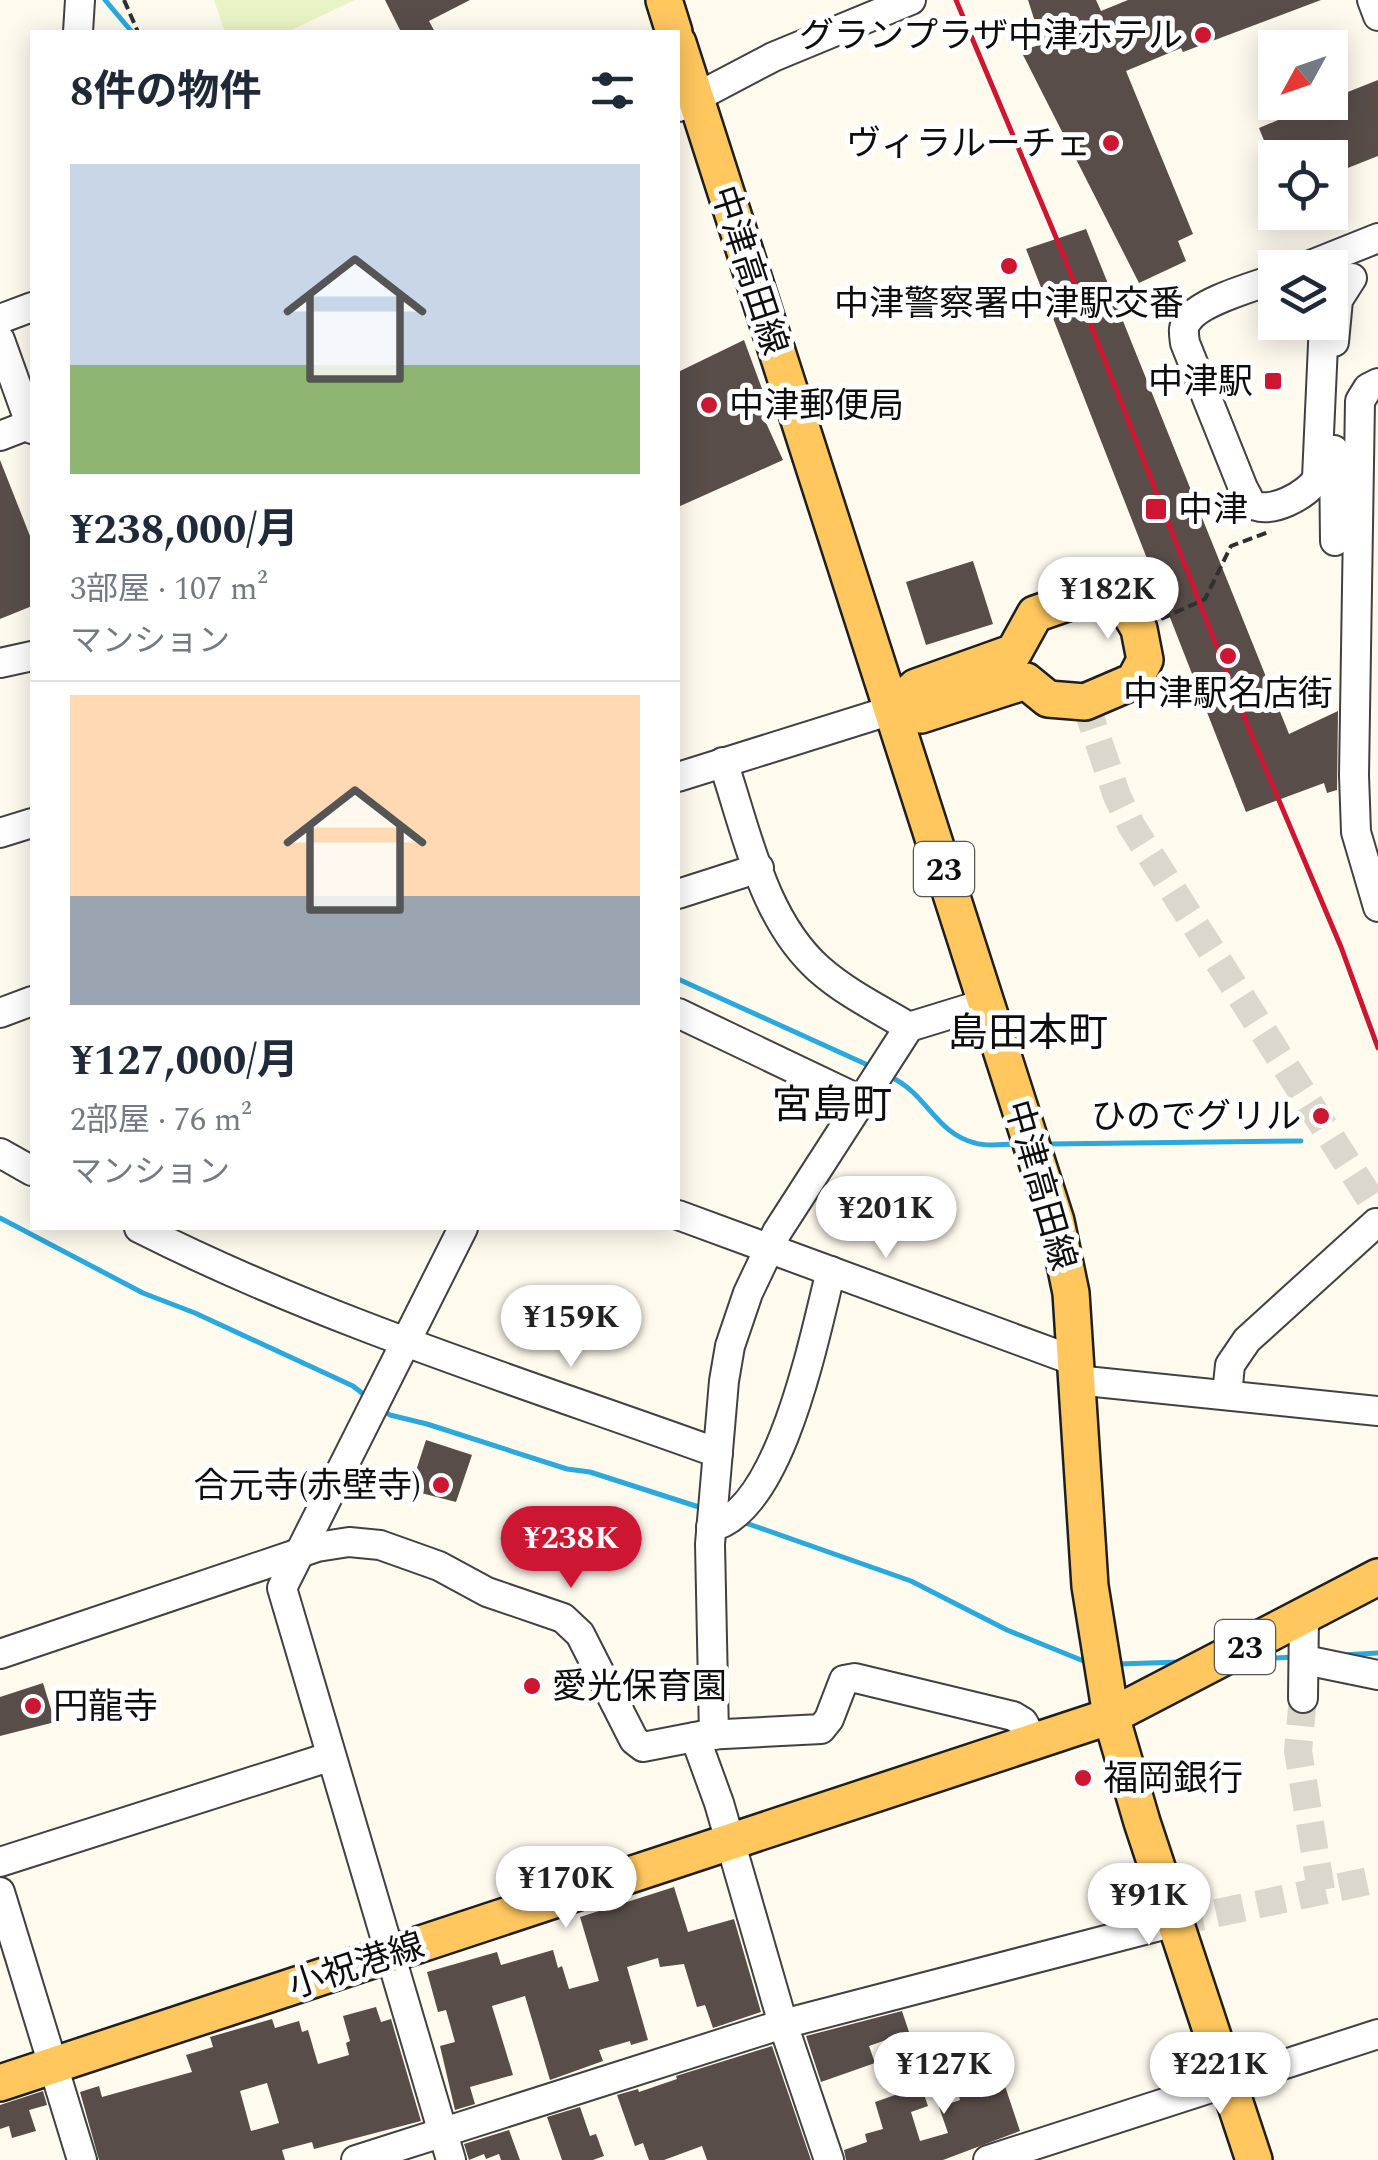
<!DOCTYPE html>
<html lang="ja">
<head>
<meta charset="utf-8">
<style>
	body { margin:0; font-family:Spectral,"Noto Sans JP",serif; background:#f6f6f7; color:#1f2937; height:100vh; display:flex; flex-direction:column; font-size:38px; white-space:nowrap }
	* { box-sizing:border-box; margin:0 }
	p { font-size:32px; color:#747a83 }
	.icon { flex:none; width:55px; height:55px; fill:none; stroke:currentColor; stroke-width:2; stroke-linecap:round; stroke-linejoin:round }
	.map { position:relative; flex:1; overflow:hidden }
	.details { position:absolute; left:30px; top:30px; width:650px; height:1200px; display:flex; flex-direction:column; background:#fff; border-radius:0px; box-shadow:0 5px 25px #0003 }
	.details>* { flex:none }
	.needle { width:65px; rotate:230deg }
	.controls { position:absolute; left:1258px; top:30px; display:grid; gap:20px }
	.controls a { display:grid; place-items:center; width:90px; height:90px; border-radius:0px; background:#fff; box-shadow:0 5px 25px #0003; font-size:50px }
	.price { position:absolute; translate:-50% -85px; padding:0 22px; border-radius:35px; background:#fff; color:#222; font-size:32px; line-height:65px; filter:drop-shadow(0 2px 5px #0008) }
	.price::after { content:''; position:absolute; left:50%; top:60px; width:30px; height:22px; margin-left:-15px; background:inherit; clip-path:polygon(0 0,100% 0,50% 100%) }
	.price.active { background:#cd1632; color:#fff }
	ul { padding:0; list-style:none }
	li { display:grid; align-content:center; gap:20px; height:530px; padding:0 40px }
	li+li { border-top:2px solid #e0e1e3 }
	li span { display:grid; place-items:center; height:310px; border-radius:0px; color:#555 }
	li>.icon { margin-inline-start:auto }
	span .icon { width:180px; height:180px; fill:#fffc; stroke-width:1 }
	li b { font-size:42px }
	h2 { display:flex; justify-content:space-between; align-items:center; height:120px; padding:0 40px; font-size:42px }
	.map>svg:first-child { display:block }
</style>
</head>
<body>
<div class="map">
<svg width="1378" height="2160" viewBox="0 0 1378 2160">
	<rect width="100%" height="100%" fill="#fffaee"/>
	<polygon fill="#e9f4c6" points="214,0 355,0 287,32 225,32"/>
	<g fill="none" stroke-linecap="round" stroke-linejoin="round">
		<g stroke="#2ba8dc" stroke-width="5">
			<polyline points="105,0 132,32"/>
			<polyline points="678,979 870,1066"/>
			<path d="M 889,1076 C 928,1094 935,1133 975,1143 C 987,1147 1002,1144 1015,1144"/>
			<polyline points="1050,1144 1301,1141"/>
			<polyline points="0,1218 143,1293 195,1313 353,1386 367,1397"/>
			<polyline points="383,1410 390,1415 427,1424 567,1469 590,1472 702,1508"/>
			<polyline points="740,1521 911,1581 1007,1630 1091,1664"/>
			<polyline points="1341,1655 1378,1653"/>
			<polyline points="1256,1659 1295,1657"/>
			<polyline points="1119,1664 1180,1662"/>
		</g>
	</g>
	<g fill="#584d49" fill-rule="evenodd">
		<polygon points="385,0 470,0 429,21 435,32 401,32"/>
		<polygon points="1028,0 1096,0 1101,11 1128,0 1321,0 1183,52 1181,48 1126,71 1193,234 1178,241 1186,261 1139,283 1021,51 1042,44"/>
		<polygon points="1378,80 1378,156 1330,175 1330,158 1271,158 1259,128 1321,102 1330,102 1330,99"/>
		<polygon points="1086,229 1289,734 1338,711 1337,790 1327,793 1324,783 1246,812 1026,249"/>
		<polygon points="744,340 765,397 756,401 783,460 678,507 678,372"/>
		<polygon points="0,460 32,541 32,606 0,619"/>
		<polygon points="973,561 993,624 926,645 906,582"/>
		<polygon points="426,1440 472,1455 456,1502 421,1493 422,1490 411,1486"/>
		<polygon points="43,1683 55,1722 0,1736 0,1697"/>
		<polygon points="674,1887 688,1932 734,1919 761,2012 713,2028 705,2005 697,2007 684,1964 660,1967 658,1958 627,1967 648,2040 631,2045 630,2041 599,2050 603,2061 550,2080 525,1996 492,2006 513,2075 470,2087 475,2104 455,2110 440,2046 455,2042 446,2010 438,2012 427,1972 497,1952 501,1965 553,1950 558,1968 562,1966 569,1989 599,1981 580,1917"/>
		<path d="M 376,2007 L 381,2022 L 391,2019 L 421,2121 L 314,2149 L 312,2142 L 282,2150 L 285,2160 L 99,2160 L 80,2092 L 99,2086 L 102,2097 L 192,2072 L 186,2055 L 213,2047 L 210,2037 L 272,2019 L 275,2028 L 299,2021 L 302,2032 L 308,2030 L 318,2064 L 349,2055 L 346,2043 L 350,2041 L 343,2016 ZM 267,2083 L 279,2123 L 251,2131 L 240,2091 Z"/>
		<polygon points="902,2011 909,2032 869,2046 875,2063 821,2082 806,2036"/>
		<polygon points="961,2033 973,2070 997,2062 1020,2131 943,2160 846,2160 844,2150 867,2142 865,2134 883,2129 875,2102 921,2086 928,2106 911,2112 920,2141 948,2133 939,2107 960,2100 953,2077 958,2075 946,2038"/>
		<polygon points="772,2046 811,2160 707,2160 702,2146 664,2160 649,2160 643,2143 635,2146 617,2095 638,2089 639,2092 677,2079 676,2076"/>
		<polygon points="43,2091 47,2105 29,2110 36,2131 12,2138 9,2126 0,2129 0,2105"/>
		<polygon points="580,2107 590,2136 596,2134 604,2156 593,2160 562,2160 547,2117"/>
		<polygon points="509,2130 520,2160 501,2160 499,2154 486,2159 484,2154 469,2160 464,2144"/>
	</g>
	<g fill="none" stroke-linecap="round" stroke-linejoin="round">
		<g stroke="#dbd7cc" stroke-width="28" stroke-dasharray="28 14" stroke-linecap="butt">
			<polyline points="1085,702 1117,796 1131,825 1378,1211"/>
			<polyline points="1303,1698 1298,1751 1321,1890"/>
			<polyline points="1175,1922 1378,1879"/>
		</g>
		<g stroke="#414141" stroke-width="32">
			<g id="minor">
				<polyline points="1372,0 1378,16"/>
				<polyline points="78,32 80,0"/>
				<polyline points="678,107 773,57 911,0"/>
				<polyline points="1303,268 1378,238"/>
				<path d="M 1275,279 C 1253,287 1201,301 1188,320 C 1182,327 1184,334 1185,343 L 1243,488 C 1244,489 1250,502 1251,503 C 1267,517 1310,494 1317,478 L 1324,322"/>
				<polyline points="0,319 32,307"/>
				<polyline points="0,340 32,429"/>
				<polyline points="1334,342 1338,300 1352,278"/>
				<polyline points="1378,383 1368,388 1360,401 1354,775 1356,832 1378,907"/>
				<polyline points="0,436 31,424"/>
				<polyline points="1334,450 1335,541"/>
				<polyline points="0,663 32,656"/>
				<path d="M 723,762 C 747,832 762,918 819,969 C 846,993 879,1009 909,1027"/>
				<polyline points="678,777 892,710"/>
				<polyline points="0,833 32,823"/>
				<polyline points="678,894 759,868"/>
				<polyline points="0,1013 32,1001"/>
				<polyline points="678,1013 862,1101"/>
				<polyline points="0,1153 32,1171"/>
				<polyline points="678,1215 1075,1361"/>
				<path d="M 139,1228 C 323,1321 524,1383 718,1453"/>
				<polyline points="1076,1380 1378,1411"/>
				<polyline points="1227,1395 1230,1365 1247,1340 1376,1223"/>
				<path d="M 711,1527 C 782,1511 815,1332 831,1271"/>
				<polyline points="0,1654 317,1547 349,1542 380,1545 439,1566 487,1592 563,1618 580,1634 634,1740 643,1747 705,1735 821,1729 829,1719 844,1680 855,1678 1013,1716 1023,1722 1034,1742"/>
				<polyline points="1305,1660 1378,1675"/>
				<polyline points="1303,1698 1304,1616"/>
				<polyline points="714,1735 710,1544 724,1381 730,1346 748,1293 777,1232 909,1027 987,1003"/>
				<polyline points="695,1737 719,1803 783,2024 829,2160"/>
				<polyline points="0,1862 329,1757"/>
				<polyline points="0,1892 82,2160"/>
				<polyline points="356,2160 783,2024 1175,1922"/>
				<polyline points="451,2160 282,1588 463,1228"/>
				<polyline points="988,2160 1378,2034"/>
			</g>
		</g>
		<g stroke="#1f1f1f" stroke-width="40">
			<g id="major">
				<polyline points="664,0 674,32"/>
				<polyline points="678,43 1056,1221 1071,1293 1090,1586 1111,1716 1142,1822 1254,2160"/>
				<polygon points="1104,590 1122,600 1139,629 1145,660 1134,681 1085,702 1048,699 1026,681 921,715 892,710 916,687 1014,652 1035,614"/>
				<polyline points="0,2083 1111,1716 1378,1577"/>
			</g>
		</g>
		<g stroke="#303030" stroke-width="4" stroke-dasharray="10 5" stroke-linecap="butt">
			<polyline points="124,0 138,32"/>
			<polyline points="1161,619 1205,599 1231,546 1271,531"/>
		</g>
		<use href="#minor" stroke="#fff" stroke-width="28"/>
		<use href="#major" stroke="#ffc75e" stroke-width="35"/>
		<polyline stroke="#cd1632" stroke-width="5" points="956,0 1063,254 1253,739 1341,947 1378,1048"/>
	</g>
	<g fill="#cd1632" stroke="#fff" stroke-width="4">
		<circle cx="1203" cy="35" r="10"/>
		<circle cx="1111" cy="143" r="10"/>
		<circle cx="1009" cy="266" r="10"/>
		<rect x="1263" y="371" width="20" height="20" rx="5"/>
		<circle cx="709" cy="405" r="10"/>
		<rect x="1144" y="497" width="24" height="24" rx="5"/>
		<circle cx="1228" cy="656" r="10"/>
		<circle cx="1321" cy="1116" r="10"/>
		<circle cx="441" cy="1485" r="10"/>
		<circle cx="532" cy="1686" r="10"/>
		<circle cx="33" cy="1706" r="10"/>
		<circle cx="1083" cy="1778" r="10"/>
	</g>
	<g text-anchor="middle" stroke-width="10" stroke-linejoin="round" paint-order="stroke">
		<g fill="#fff" stroke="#565656" stroke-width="2.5">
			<rect x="914" y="842" width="60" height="54" rx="8"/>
			<rect x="1215" y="1620" width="60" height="54" rx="8"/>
		</g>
		<g font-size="32" font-weight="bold" fill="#0e0e0e">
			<text x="944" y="880">23</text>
			<text x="1245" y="1658">23</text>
		</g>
		<g font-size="35" fill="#0e0e0e" stroke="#fff" text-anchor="end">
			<text x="1183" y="47">グランプラザ中津ホテル</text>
			<text x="1091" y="155">ヴィラルーチェ</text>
			<text x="1009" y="315" text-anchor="middle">中津警察署中津駅交番</text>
			<text x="1253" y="393">中津駅</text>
			<text x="729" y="417" text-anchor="start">中津郵便局</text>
			<text x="1178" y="521" text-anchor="start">中津</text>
			<text x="1228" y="705" text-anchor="middle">中津駅名店街</text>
			<text x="1301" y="1128">ひのでグリル</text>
			<text x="421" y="1497">合元寺(赤壁寺)</text>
			<text x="552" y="1698" text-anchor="start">愛光保育園</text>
			<text x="53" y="1718" text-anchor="start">円龍寺</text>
			<text x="1103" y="1790" text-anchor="start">福岡銀行</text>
		</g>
		<g font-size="35" fill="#0e0e0e" stroke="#fff">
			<text transform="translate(750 270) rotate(72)" y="12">中津高田線</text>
			<text transform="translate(1041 1185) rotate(74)" y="12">中津高田線</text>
			<text transform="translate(356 1965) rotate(-18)" y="12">小祝港線</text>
		</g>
		<g font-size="40" fill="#0e0e0e" stroke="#fff">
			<text x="1028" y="1046">島田本町</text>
			<text x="832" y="1118">宮島町</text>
		</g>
	</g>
</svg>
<div class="controls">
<a><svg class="needle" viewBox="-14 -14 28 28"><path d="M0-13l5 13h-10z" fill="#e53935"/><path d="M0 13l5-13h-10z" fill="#747a83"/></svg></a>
<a><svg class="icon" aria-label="locate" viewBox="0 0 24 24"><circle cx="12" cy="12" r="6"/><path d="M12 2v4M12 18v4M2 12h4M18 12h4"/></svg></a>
<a><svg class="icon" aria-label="layers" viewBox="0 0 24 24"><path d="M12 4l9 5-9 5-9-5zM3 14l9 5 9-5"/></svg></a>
</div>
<b class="price" style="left:1108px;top:642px">¥182K</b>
<b class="price" style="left:886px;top:1261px">¥201K</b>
<b class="price" style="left:571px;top:1370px">¥159K</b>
<b class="price active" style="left:571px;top:1591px">¥238K</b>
<b class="price" style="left:566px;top:1931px">¥170K</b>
<b class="price" style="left:1149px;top:1948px">¥91K</b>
<b class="price" style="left:944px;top:2117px">¥127K</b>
<b class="price" style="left:1220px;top:2117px">¥221K</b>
<section class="details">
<h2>8件の物件<svg class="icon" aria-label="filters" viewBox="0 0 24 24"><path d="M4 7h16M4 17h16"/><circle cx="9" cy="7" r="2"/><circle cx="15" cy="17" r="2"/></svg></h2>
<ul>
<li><span style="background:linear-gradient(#c9d6e8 65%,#8fb573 0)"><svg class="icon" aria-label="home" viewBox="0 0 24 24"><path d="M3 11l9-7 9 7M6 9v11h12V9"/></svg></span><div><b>¥238,000/月</b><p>3部屋 · 107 m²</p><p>マンション</p></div></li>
<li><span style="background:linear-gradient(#ffd9b3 65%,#9aa5b1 0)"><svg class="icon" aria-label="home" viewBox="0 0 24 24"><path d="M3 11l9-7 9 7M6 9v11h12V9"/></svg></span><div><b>¥127,000/月</b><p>2部屋 · 76 m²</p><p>マンション</p></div></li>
</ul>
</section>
</div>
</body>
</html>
